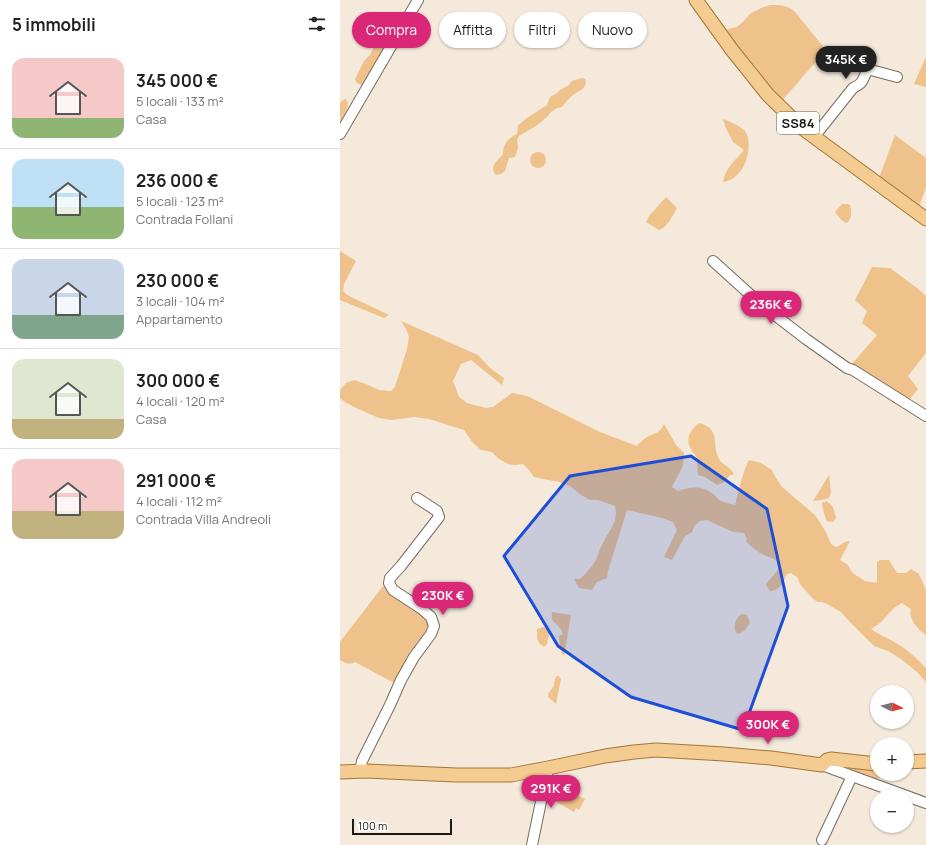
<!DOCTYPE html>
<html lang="it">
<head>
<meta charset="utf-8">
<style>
	body { margin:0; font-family:Manrope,sans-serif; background:#f6f6f6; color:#222; height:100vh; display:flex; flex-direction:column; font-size:15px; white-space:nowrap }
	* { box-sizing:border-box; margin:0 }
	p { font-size:13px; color:#767676 }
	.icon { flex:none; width:22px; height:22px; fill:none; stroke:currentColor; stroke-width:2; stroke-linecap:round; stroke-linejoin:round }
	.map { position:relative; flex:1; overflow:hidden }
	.panel { display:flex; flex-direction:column; background:#fff; width:340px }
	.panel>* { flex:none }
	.banner { position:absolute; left:12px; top:12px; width:380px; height:36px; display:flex; gap:8px }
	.needle { width:26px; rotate:96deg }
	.tools { position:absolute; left:530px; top:685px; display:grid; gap:8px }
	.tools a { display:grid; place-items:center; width:44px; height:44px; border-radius:50%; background:#fff; box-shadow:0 1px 3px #0004; font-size:20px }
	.scale { position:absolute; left:12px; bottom:10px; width:100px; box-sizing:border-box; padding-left:4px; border:2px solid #1c1814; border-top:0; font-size:11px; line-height:14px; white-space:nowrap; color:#1c1814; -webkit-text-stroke:3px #fff; paint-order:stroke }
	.price { position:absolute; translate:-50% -34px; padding:0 9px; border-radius:14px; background:#db2777; color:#fff; font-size:13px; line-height:26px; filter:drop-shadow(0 1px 2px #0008) }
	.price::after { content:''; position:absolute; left:50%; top:24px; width:12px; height:9px; margin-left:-6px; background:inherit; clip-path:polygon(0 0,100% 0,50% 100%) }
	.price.on { background:#222; color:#fff }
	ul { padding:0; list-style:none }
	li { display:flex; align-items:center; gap:12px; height:100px; padding:0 12px }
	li+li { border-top:1px solid #e0e0e0 }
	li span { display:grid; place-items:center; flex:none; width:112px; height:80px; border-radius:12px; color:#555 }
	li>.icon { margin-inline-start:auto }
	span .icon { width:48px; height:48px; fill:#fffc; stroke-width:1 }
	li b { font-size:17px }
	h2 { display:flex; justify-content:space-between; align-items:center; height:48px; padding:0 12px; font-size:17px }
	.pill { padding:0 14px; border-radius:18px; background:#fff; box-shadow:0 1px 3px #0004; font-size:14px; line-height:36px }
	.pill.on { background:#db2777; color:#fff }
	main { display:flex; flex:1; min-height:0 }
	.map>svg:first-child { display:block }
</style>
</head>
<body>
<main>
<section class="panel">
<h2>5 immobili<svg class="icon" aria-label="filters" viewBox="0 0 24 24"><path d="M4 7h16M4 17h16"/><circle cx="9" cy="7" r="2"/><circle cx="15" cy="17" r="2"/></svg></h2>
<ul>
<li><span style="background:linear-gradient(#f6c9c9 75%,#8fb573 0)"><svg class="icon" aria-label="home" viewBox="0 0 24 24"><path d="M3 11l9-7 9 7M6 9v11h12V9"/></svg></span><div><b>345 000 €</b><p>5 locali · 133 m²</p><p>Casa</p></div></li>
<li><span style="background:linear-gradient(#bfe0f5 60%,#8fb573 0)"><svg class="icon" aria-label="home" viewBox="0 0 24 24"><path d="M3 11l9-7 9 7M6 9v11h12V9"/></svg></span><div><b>236 000 €</b><p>5 locali · 123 m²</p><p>Contrada Follani</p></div></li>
<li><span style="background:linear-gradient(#c9d6e8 70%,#7fa58c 0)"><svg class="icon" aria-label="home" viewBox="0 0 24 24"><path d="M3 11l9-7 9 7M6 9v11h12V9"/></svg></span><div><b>230 000 €</b><p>3 locali · 104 m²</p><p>Appartamento</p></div></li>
<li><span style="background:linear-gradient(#dfe7d0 75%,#c2b280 0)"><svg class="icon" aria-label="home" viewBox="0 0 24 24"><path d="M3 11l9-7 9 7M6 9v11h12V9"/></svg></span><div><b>300 000 €</b><p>4 locali · 120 m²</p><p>Casa</p></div></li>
<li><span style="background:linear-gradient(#f6c9c9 65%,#c2b280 0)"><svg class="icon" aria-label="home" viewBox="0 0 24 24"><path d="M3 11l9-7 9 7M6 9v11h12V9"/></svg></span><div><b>291 000 €</b><p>4 locali · 112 m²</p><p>Contrada Villa Andreoli</p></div></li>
</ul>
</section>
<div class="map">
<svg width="586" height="845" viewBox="0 0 586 845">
	<rect width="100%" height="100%" fill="#f4e9db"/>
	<g fill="#eec28a">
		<path d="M 430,5 C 440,5 448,5 455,12 L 486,50 L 440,103 L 383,31 C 388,28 393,29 398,26 C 402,23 406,18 410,14 C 416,10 423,7 430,5 Z"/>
		<polygon points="52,33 56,41 53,52 47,64 39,78 32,83 23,86 17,83 15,80 16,77 24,61 30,55 34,47 39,40"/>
		<polygon points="586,57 586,87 574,84"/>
		<path d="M 242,78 L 245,79 C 249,88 238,91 233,95 C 229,98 225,103 222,107 L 217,108 L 211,112 L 207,117 L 196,126 L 179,136 L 177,140 L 178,148 L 175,157 L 169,158 L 165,171 L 161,174 L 156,175 C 148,166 158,161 163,154 C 163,144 168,138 177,134 L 178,125 L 187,118 L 207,105 L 209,99 L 211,96 L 216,94 L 220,90 L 229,85 L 232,81 Z"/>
		<polygon points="5,99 8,102 7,109 0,122 0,103 2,101"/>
		<path d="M 383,119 C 389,121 400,126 405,131 C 413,142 407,167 397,175 C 393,179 388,181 383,182 C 386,167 395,161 404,150 L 393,142 L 385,126 Z"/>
		<polygon points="555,135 586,158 586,187 579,207 539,178"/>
		<circle cx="198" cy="160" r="8"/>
		<path d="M 326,197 L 337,208 C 332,216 328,227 319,230 L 306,222 L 309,216 Z"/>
		<path d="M 502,204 L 507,204 L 510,205 C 512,211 512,219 507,223 C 501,221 499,217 495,212 Z"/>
		<polygon points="0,251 16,261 4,284 3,291 7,295 49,315 44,318 0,300"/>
		<polygon points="532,267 550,268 577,288 586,296 586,353 568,376 578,389 567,402 510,366 537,335 522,323 527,311 515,300"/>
		<path d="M 61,321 L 138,355 L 150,368 L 164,378 L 162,385 L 131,360 L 121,364 L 113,381 L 119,397 L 127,403 L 146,408 L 153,407 L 172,393 L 187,396 L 260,432 L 297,446 C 300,443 303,439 307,437 C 315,432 319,435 324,424 L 336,445 L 344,453 C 345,468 338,474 332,487 L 338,491 C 350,487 361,485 372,493 C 375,495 377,498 379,500 C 384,502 390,504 395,505 C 399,490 402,474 409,460 L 421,463 L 432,470 L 436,478 L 442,487 L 475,515 L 486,532 L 491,544 L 494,546 L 497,547 L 505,542 L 510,541 L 500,560 L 508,565 L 511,571 L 514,574 L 525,581 L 537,583 L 537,562 L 540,560 L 549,560 L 557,573 L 566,573 L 571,569 L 579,574 L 586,590 L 586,635 C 578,630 568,619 571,609 L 562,603 L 554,608 L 540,623 L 531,629 C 539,635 548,638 556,643 C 568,650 577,659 586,668 L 586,682 L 577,672 L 561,659 L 548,651 L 534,646 L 509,621 L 501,612 L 487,604 L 482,602 L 478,602 L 473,599 L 460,584 L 458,578 L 451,573 L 447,574 C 443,582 440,591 430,591 L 427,587 L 426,584 L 437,571 L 440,565 C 436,558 427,557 420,553 C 415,550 411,546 406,542 L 407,539 L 404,533 L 393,532 L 367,520 L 360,521 L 355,525 L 352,532 L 345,536 L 332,560 L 324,557 L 337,530 L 333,522 L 322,518 L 287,510 L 268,571 L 267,578 L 257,582 L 252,590 L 239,588 L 234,579 L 240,579 C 246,573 251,568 256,560 C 258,555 260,548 263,543 C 269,530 279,522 275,506 L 258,500 L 250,500 L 241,495 L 230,486 L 219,482 L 194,477 L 188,469 L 183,464 L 175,465 L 168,464 L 159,459 L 152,452 L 141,450 L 133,443 L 124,430 L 89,419 L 74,417 L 51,420 L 39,418 L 14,407 L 5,402 L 0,398 L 0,390 L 6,383 L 14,380 L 26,384 L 39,390 L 51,391 L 55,387 L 67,349 L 69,337 L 67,331 Z"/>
		<path d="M 359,423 C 382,429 371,445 379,459 C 382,465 389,465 394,474 L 389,476 L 383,483 L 377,485 L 365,477 L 358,475 C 357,470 358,461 356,456 C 355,454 353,453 352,451 C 345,439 349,431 359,423 Z"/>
		<polygon points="489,475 491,493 489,498 481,500 473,501"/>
		<path d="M 486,501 C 494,505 494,510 496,518 L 493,522 L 487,521 C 485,518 482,506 482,503 Z"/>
		<path d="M 43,586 L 53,591 L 78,608 L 91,625 L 56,684 L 15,662 C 10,665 4,663 0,660 L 0,642 Z"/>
		<path d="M 212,612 L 231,615 L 224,656 C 219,651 220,643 219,636 L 223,634 C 222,631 221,629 219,627 C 214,620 211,624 212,612 Z"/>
		<path d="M 402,614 L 407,615 L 410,622 C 407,628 404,633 397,634 C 392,627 395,618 402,614 Z"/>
		<path d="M 204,627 L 206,628 L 209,634 L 207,644 L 204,647 C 196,641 197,638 197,629 Z"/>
		<path d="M 217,676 L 219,676 L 221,679 L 216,704 L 208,697 C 208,691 212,690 214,685 C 215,681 214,679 217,676 Z"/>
		<polygon points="512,765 537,765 537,774 543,774 542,776 536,780 514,772"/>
		<polygon points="225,789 245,799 239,810 236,808 234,812 208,797 211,790 221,795"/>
	</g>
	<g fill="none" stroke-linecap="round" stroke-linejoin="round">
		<g stroke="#766c60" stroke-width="12">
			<g id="minor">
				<polyline points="0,134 78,0"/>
				<path d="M 474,137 L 513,88 C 524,83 522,80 527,71 L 531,70 L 557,77"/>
				<polyline points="373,261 405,290 423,306 466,339 507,368 513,370 586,416"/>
				<polyline points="482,765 586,803"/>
				<polyline points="20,772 22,761 50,705 61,680 74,657 91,634 94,626 91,617 82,609 53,590 49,583 50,578 61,566 99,517 97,511 77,498"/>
				<polyline points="482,840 512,776"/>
				<polyline points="192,845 208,768"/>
			</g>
		</g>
		<g stroke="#a37635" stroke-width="15">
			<g id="major">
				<polyline points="356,0 392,50 428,95 462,128 586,219"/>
				<polyline points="567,762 586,761"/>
				<polyline points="0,772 26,771 116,775 171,775 208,768 265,756 294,752 316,750 384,754 431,758 482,765 487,760 491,759 537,764"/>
			</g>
		</g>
		<use href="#minor" stroke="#fff" stroke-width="10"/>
		<use href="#major" stroke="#f4cb91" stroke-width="13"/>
	</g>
	<path fill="#1d4ed8" fill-opacity="0.2" stroke="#1d4ed8" stroke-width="3" stroke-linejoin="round" d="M 351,456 L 427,509 L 448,606 L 403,730 L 291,697 L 218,646 L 164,556 L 230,476 Z"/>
	<g text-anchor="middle" stroke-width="3" stroke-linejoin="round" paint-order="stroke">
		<rect fill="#fff" stroke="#605d5a" stroke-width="1" x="437" y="112" width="42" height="22" rx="3"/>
		<g font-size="13" font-weight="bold" fill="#1c1814">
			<text x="458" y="128">SS84</text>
		</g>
	</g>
</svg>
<div class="tools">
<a><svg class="needle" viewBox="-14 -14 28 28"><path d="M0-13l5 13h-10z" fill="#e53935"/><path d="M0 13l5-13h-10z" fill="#767676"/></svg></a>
<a>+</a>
<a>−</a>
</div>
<div class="scale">100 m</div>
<b class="price on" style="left:506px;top:80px">345K €</b>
<b class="price" style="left:431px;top:325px">236K €</b>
<b class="price" style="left:103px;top:616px">230K €</b>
<b class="price" style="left:428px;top:745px">300K €</b>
<b class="price" style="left:211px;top:809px">291K €</b>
<div class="banner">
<a class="pill on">Compra</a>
<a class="pill">Affitta</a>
<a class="pill">Filtri</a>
<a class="pill">Nuovo</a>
</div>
</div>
</main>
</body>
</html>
